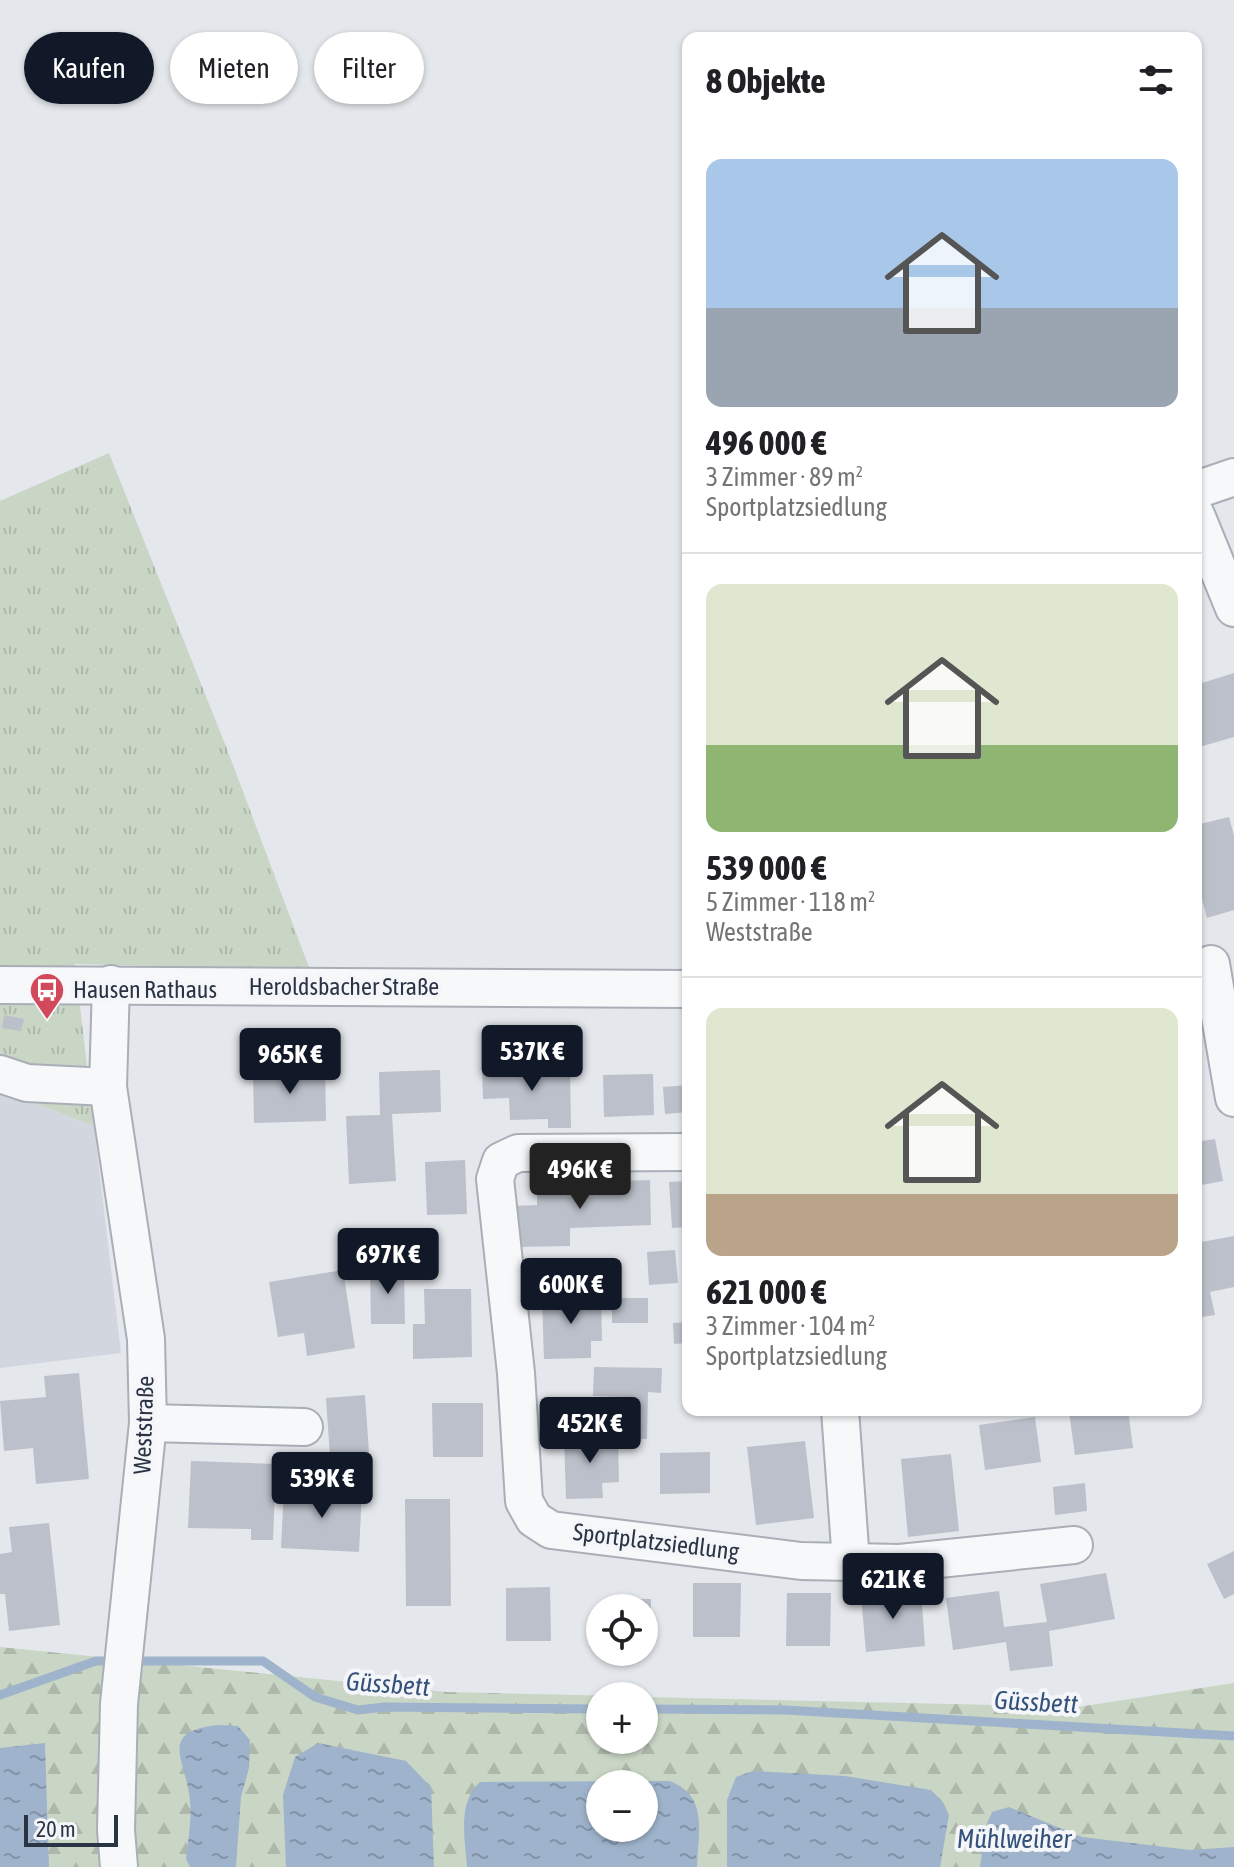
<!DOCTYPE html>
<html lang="de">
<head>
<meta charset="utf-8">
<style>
	body { margin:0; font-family:"Asap Condensed",sans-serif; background:#f2f2f2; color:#202124; height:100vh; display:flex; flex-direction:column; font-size:30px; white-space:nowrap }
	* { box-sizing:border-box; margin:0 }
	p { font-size:26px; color:#757577 }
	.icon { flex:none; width:44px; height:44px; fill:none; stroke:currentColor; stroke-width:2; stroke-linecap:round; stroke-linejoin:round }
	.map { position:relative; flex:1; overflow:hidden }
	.side { position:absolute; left:682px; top:32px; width:520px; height:1384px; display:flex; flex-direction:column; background:#fff; border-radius:16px; box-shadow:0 2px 6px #0004 }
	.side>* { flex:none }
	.guide { position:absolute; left:24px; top:32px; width:538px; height:72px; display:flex; gap:16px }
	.buttons { position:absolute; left:586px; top:1594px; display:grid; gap:16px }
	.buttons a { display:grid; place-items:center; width:72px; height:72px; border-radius:50%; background:#fff; box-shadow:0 2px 6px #0004; font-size:40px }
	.scale { position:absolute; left:24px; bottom:20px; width:94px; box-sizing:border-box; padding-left:8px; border:4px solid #2b3445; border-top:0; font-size:22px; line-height:28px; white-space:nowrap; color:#2b3445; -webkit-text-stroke:6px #f4f6f9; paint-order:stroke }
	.price { position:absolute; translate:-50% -68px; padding:0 18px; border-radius:8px; background:#111827; color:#fff; font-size:26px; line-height:52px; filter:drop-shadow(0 2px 4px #0008) }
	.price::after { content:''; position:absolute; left:50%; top:48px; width:24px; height:18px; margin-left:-12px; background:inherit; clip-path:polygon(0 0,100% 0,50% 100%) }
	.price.selected { background:#222; color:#fff }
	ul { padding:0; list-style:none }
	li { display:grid; align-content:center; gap:16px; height:424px; padding:0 24px }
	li+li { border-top:2px solid #e0e0e0 }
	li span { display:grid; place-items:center; height:248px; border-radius:16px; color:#555 }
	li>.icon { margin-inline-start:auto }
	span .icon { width:144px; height:144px; fill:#fffc; stroke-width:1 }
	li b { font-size:34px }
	h2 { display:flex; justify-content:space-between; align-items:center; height:96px; padding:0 24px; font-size:34px }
	.pill { padding:0 28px; border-radius:36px; background:#fff; box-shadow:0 2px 6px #0004; font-size:28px; line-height:72px }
	.pill.selected { background:#111827; color:#fff }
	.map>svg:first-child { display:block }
</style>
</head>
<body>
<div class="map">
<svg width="1234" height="1867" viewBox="0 0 1234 1867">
	<defs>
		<pattern id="grass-tufts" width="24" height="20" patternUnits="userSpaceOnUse" patternTransform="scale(2)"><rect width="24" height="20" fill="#c9d6c5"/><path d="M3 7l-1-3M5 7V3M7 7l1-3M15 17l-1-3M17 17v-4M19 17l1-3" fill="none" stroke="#adb8ab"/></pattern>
		<pattern id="forest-firs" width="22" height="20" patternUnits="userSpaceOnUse" patternTransform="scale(2)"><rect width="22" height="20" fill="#c9d6c5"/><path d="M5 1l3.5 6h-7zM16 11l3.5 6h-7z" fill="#adb8ab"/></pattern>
		<pattern id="water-ripples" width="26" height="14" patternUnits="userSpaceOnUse" patternTransform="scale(2)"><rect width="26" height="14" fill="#9fb4cc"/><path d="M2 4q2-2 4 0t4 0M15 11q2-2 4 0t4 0" fill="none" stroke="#8293a7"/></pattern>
	</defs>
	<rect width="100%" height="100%" fill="#e4e7ec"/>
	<polygon fill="#d2d6de" points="0,1090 94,1126 121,1353 0,1368"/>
	<polygon fill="url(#grass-tufts)" points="109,453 227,749 310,970 75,964 94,1126 0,1090 0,501"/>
	<path fill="url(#forest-firs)" fill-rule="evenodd" d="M 0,1647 L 447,1692 L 622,1696 L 600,1696 L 600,1740 L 644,1740 L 644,1697 L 1078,1707 L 1234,1683 L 1234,1867 L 0,1867 ZM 600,1784 L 644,1784 L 644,1828 L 600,1828 Z"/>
	<g fill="url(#water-ripples)" fill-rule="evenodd">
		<path d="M 217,1725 L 238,1726 L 250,1740 L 249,1768 L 241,1797 L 236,1867 L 190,1867 L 186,1859 C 188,1840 192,1819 190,1801 C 187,1761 156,1732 217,1725 Z"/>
		<polygon points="45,1743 49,1867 0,1867 0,1748"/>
		<polygon points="318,1743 406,1761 431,1787 434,1867 286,1867 283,1795 295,1757"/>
		<polygon points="753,1771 845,1776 931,1790 943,1802 949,1815 940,1867 727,1867 727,1800 736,1777"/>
		<path d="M 670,1781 C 709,1797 698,1831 697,1867 L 467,1867 C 465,1838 457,1803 480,1782 ZM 644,1784 L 644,1828 L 600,1828 L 600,1784 Z"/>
		<polygon points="1009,1807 1082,1837 1190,1850 1234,1847 1234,1867 980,1867 985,1828 992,1812"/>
	</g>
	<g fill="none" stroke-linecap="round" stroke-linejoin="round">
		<g stroke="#9fb4cc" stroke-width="9">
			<polyline points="133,1661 263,1661 315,1697 358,1710 385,1707 600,1709"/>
			<polyline points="0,1695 96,1661 118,1661"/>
			<polyline points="644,1709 785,1710 1234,1736"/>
		</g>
	</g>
	<g fill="#bbc0ca">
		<polygon points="1196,666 1202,683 1234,673 1234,737 1196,748"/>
		<polygon points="1229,817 1234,836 1234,910 1207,918 1196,876 1196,825"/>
		<polygon points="4,1015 24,1019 21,1031 2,1028"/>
		<polygon points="570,1068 571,1128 548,1128 548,1119 510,1120 509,1098 483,1099 482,1069"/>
		<polygon points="325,1070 326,1121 254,1123 253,1072"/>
		<polygon points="440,1070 441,1112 392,1114 396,1181 349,1184 346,1116 380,1115 379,1072"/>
		<polygon points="653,1074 654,1115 604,1117 603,1075"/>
		<polygon points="688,1085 688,1112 665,1114 663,1087"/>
		<polygon points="1215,1139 1223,1181 1196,1186 1196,1142"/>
		<polygon points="465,1160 467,1214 427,1215 425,1162"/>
		<polygon points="650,1180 651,1225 570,1228 570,1246 514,1247 513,1206 537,1205 537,1184"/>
		<polygon points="688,1181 688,1227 672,1228 669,1182"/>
		<polygon points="1234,1236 1234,1287 1210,1292 1215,1315 1196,1318 1196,1243"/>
		<polygon points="675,1250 678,1283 649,1285 647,1252"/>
		<polygon points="404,1268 405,1324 371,1324 370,1269"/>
		<polygon points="343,1270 355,1348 307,1356 304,1333 278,1337 269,1282"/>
		<polygon points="424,1289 471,1289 472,1357 413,1359 413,1324 425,1324"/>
		<polygon points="601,1295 602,1341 591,1341 591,1358 544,1359 542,1297"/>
		<rect x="612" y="1298" width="36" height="25"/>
		<polygon points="688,1322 688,1343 674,1344 673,1323"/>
		<polygon points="594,1367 662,1368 661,1393 648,1392 647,1439 624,1439 624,1397 593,1396"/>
		<polygon points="79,1373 89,1479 36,1484 33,1448 4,1451 0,1401 46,1397 44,1376"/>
		<polygon points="365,1395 370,1467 331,1471 326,1398"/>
		<polygon points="432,1403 483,1403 483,1457 433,1457"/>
		<polygon points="1087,1410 1128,1410 1133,1448 1075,1455 1069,1412"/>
		<polygon points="1035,1417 1041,1462 985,1470 979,1425"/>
		<polygon points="618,1436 619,1482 602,1483 603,1498 566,1499 564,1437"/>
		<polygon points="805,1441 814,1518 756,1525 747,1447"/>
		<polygon points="710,1452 710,1493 660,1494 660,1453"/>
		<polygon points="951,1454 959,1531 908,1537 901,1459"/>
		<polygon points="191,1461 276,1464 273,1540 251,1540 251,1529 188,1528"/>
		<polygon points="1085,1483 1087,1511 1055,1515 1053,1487"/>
		<polygon points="284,1488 362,1492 359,1552 281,1548"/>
		<polygon points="405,1499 450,1499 451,1606 406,1606"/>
		<polygon points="49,1523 60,1625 9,1631 5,1594 0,1594 0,1554 12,1552 9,1527"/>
		<polygon points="1234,1551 1234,1594 1224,1599 1207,1564"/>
		<polygon points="1106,1573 1115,1619 1049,1631 1053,1666 1010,1671 1006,1642 953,1650 946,1598 999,1591 1004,1627 1047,1622 1040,1584"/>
		<polygon points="693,1583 741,1583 740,1637 693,1637"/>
		<polygon points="550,1587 551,1641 506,1641 506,1588"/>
		<polygon points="921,1591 925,1646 866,1652 861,1596"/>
		<polygon points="787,1593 831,1593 830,1646 786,1646"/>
		<polygon points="607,1599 651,1599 650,1652 644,1652 644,1608 607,1608"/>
	</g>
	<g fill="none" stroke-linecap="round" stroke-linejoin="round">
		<g stroke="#a9aeb7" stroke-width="40">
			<g id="minor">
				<polyline points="1196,490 1234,477"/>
				<polyline points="1196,515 1234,608"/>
				<polyline points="1211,964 1234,1098"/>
				<polyline points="111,984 108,1087 146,1339 148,1423 119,1704 116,1830 119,1867"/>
				<polyline points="0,985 688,989"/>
				<polyline points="0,1074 27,1083 108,1087"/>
				<polyline points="688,1152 518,1153 501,1161 495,1179 516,1373 524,1501 534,1519 551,1530 801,1561 900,1563 1074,1545"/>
				<polyline points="840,1410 851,1562"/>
				<polyline points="148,1423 304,1427"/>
			</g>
		</g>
		<use href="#minor" stroke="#f7f8fa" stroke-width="36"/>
	</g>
	<defs>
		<g id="bus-pin" transform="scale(1.8)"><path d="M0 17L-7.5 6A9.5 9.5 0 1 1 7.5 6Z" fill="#d1495b" stroke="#f4f6f9"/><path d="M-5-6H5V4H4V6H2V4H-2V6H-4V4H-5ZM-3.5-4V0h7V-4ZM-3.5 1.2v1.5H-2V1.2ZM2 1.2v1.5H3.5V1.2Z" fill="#fff"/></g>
	</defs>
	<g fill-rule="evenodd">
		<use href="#bus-pin" x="47" y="990"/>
	</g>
	<g text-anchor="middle" stroke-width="8" stroke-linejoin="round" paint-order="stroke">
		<g font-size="24" fill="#2b3445" stroke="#f4f6f9">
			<text x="344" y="995">Heroldsbacher Straße</text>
			<text transform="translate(144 1425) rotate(-88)" y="8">Weststraße</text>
			<text transform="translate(656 1542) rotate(7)" y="8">Sportplatzsiedlung</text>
		</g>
		<g font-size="24" fill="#2b3445" stroke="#f4f6f9" text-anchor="start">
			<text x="73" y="998">Hausen Rathaus</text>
		</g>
		<g font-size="26" font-style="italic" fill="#34527a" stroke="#f4f6f9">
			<text transform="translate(388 1684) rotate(4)" y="9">Güssbett</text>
			<text transform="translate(1036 1702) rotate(3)" y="9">Güssbett</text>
			<text x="1014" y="1848">Mühlweiher</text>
		</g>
	</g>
</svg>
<div class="buttons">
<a><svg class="icon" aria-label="locate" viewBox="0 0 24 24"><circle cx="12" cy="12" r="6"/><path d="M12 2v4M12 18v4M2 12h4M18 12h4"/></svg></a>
<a>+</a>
<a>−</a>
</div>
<div class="scale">20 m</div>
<b class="price" style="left:532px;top:1093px">537K €</b>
<b class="price" style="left:290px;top:1096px">965K €</b>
<b class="price selected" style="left:580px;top:1211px">496K €</b>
<b class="price" style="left:388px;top:1296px">697K €</b>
<b class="price" style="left:571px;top:1326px">600K €</b>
<b class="price" style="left:590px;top:1465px">452K €</b>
<b class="price" style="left:322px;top:1520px">539K €</b>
<b class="price" style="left:893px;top:1621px">621K €</b>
<div class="guide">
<a class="pill selected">Kaufen</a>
<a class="pill">Mieten</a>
<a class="pill">Filter</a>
</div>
<section class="side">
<h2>8 Objekte<svg class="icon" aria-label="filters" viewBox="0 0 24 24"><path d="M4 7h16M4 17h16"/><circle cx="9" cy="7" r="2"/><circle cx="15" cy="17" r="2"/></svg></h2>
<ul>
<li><span style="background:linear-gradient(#a9c7e8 60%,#9aa5b1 0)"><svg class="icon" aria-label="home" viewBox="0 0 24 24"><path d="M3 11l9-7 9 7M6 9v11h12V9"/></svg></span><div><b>496 000 €</b><p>3 Zimmer · 89 m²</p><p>Sportplatzsiedlung</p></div></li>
<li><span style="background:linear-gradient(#dfe7d0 65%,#8fb573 0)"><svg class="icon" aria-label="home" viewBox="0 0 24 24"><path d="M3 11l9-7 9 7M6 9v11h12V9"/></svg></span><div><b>539 000 €</b><p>5 Zimmer · 118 m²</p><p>Weststraße</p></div></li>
<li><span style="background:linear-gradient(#dfe7d0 75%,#b9a48a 0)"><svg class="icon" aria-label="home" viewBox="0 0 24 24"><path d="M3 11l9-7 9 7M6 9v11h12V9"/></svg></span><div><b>621 000 €</b><p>3 Zimmer · 104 m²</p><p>Sportplatzsiedlung</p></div></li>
</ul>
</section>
</div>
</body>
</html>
